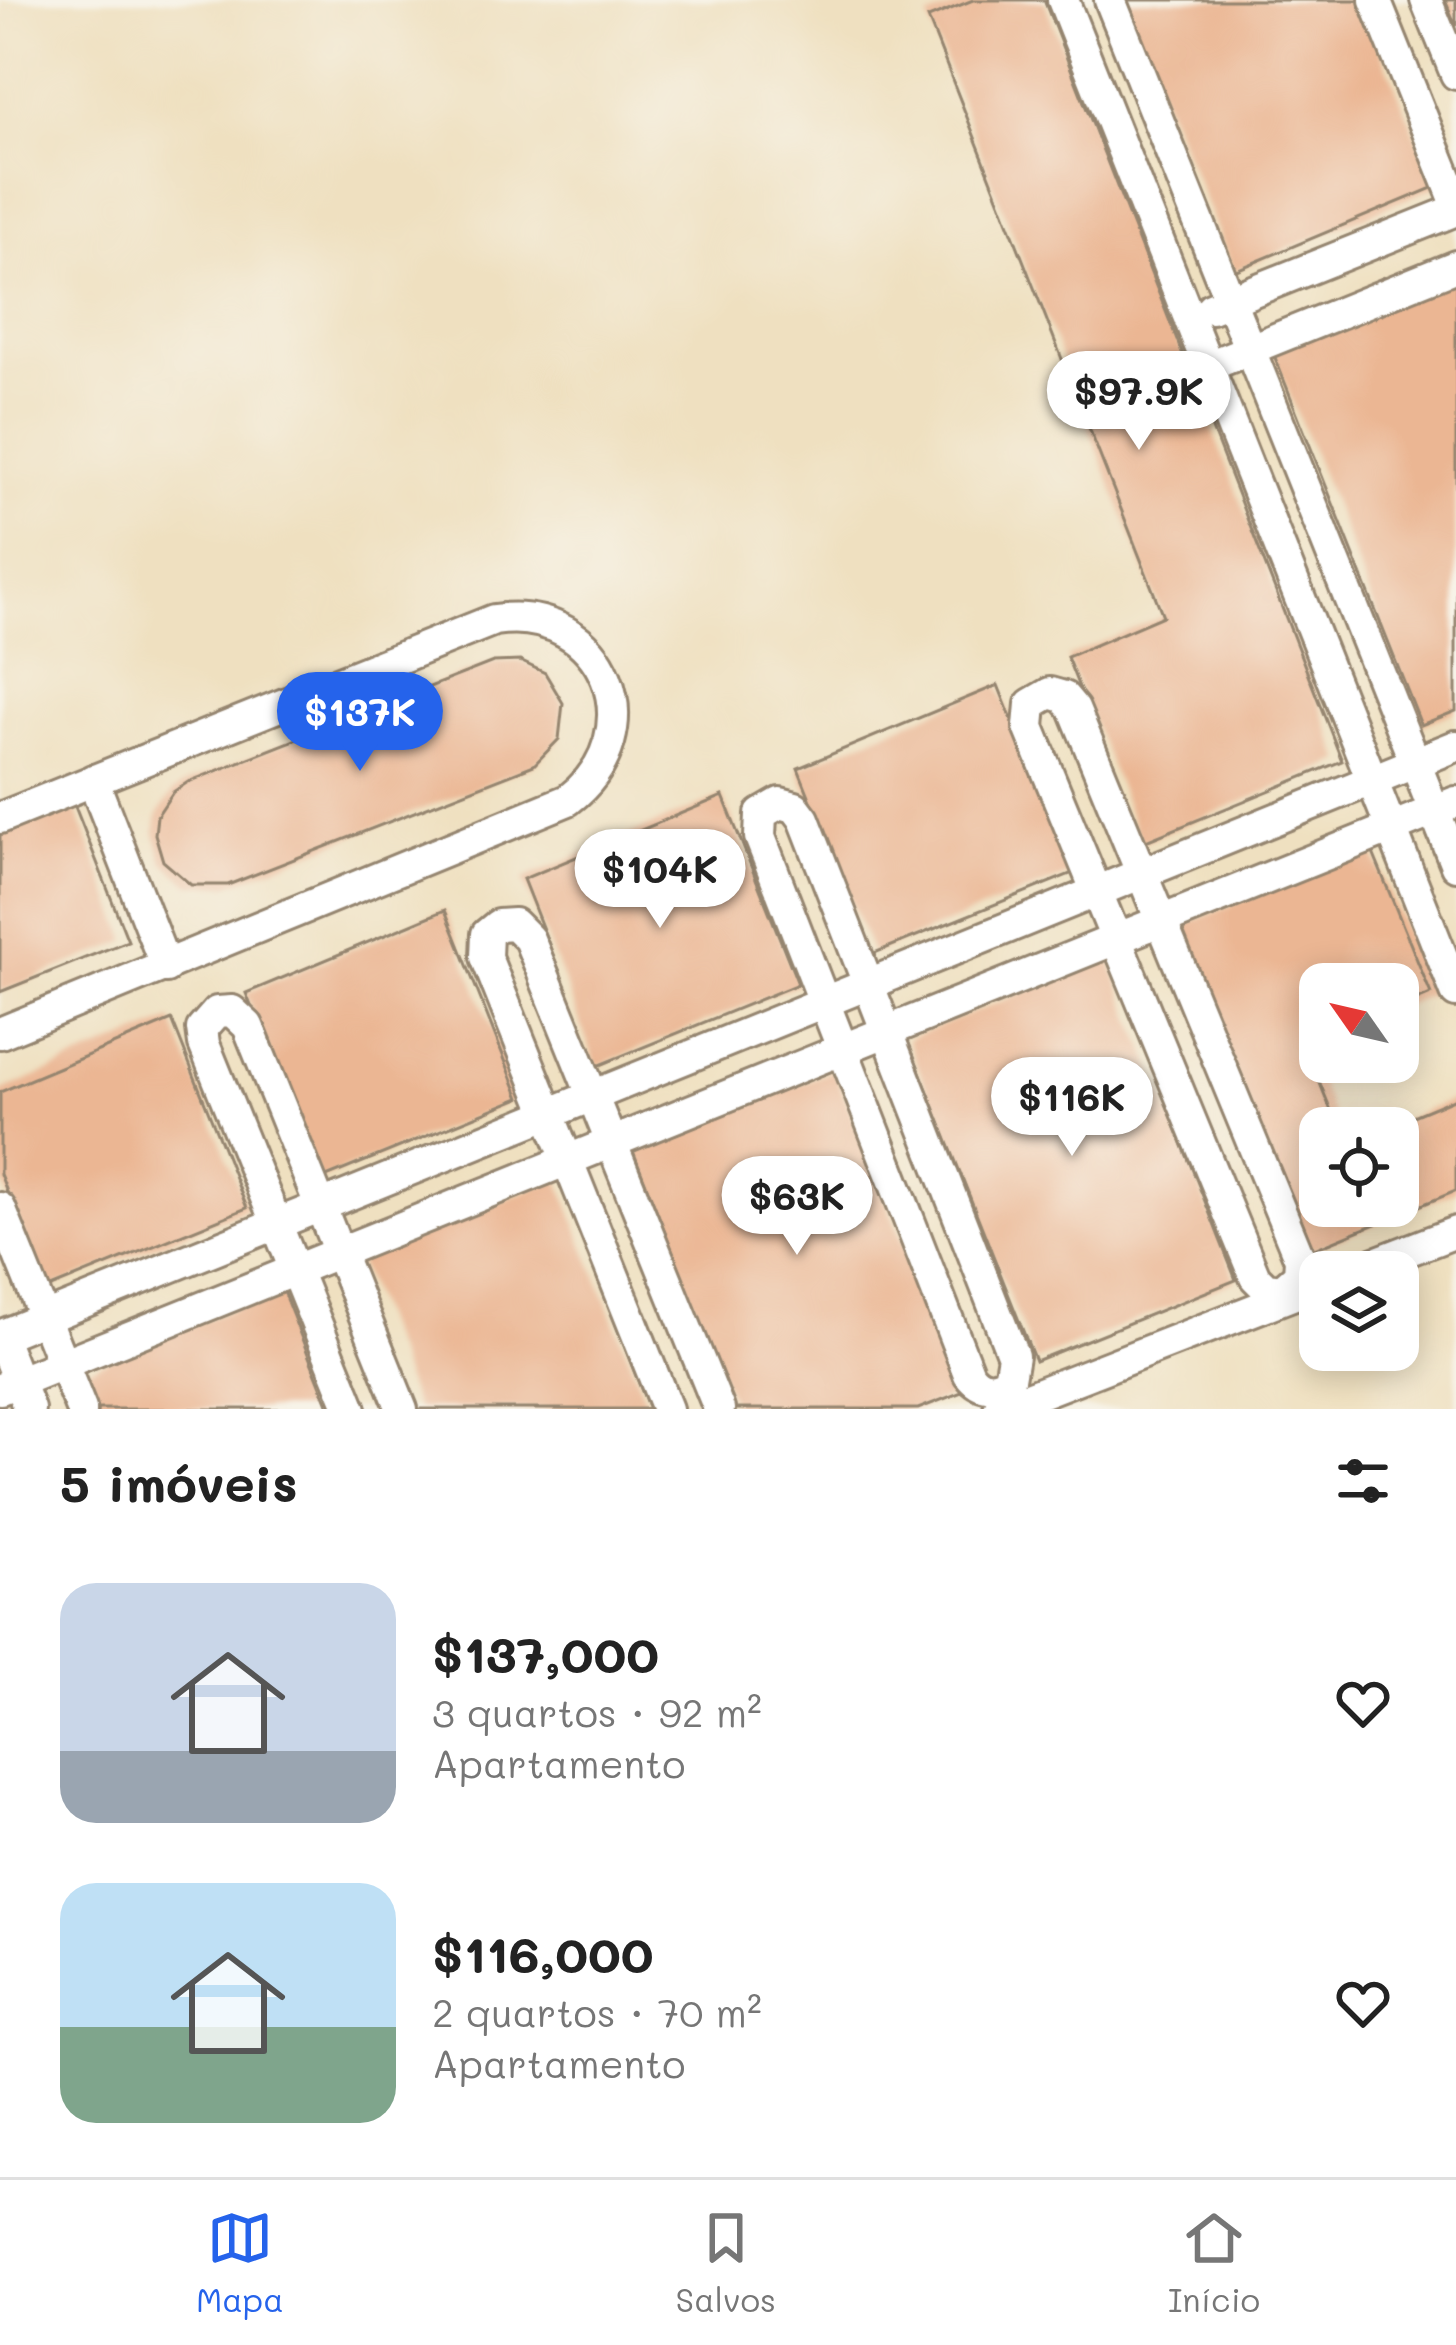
<!DOCTYPE html>
<html lang="pt">
<head>
<meta charset="utf-8">
<style>
	body { margin:0; font-family:Mali,sans-serif; background:#f2f2f2; color:#222; height:100vh; display:flex; flex-direction:column; font-size:45px; white-space:nowrap }
	* { box-sizing:border-box; margin:0 }
	p { font-size:39px; color:#767676 }
	.icon { flex:none; width:66px; height:66px; fill:none; stroke:currentColor; stroke-width:2; stroke-linecap:round; stroke-linejoin:round }
	.map { position:relative; height:1409px; overflow:hidden }
	.drawer { display:flex; flex-direction:column; background:#fff; flex:1 }
	.drawer>* { flex:none }
	.needle { width:78px; rotate:304deg }
	.buttons { position:absolute; left:1299px; top:963px; display:grid; gap:24px }
	.buttons a { display:grid; place-items:center; width:120px; height:120px; border-radius:24px; background:#fff; box-shadow:0 6px 30px #0003; font-size:60px }
	.price { position:absolute; translate:-50% -102px; padding:0 27px; border-radius:42px; background:#fff; color:#222; font-size:39px; line-height:78px; filter:drop-shadow(0 3px 6px #0008) }
	.price::after { content:''; position:absolute; left:50%; top:72px; width:36px; height:27px; margin-left:-18px; background:inherit; clip-path:polygon(0 0,100% 0,50% 100%) }
	.price.on { background:#2563eb; color:#fff }
	ul { padding:0; list-style:none }
	li { display:flex; align-items:center; gap:36px; height:300px; padding:0 60px }
	li span { display:grid; place-items:center; flex:none; width:336px; height:240px; border-radius:36px; color:#555 }
	li>.icon { margin-inline-start:auto }
	span .icon { width:144px; height:144px; fill:#fffc; stroke-width:1 }
	li b { font-size:51px }
	h2 { display:flex; justify-content:space-between; align-items:center; height:144px; padding:0 60px; font-size:51px }
	.dock { display:flex; justify-content:space-around; align-items:center; height:168px; border-top:3px solid #e0e0e0; background:#fff; font-size:33px; color:#767676 }
	.dock a { display:grid; justify-items:center; gap:6px }
	.dock .on { color:#2563eb }
	.map>svg:first-child { display:block }
</style>
</head>
<body>
<div class="map">
<svg width="1456" height="1409" viewBox="0 0 1456 1409">
	<rect width="100%" height="100%" fill="#f7f3e8"/>
	<filter id="ink" filterUnits="userSpaceOnUse"><feTurbulence type="fractalNoise" baseFrequency=".00833" numOctaves="2"/><feDisplacementMap in="SourceGraphic" scale="24" xChannelSelector="R" yChannelSelector="G"/><feConvolveMatrix kernelMatrix="1 2 1 2 8 2 1 2 1" color-interpolation-filters="sRGB"/></filter>
	<filter id="wash" filterUnits="userSpaceOnUse"><feTurbulence type="fractalNoise" baseFrequency=".004" numOctaves="4" result="noise"/><feDisplacementMap in="SourceGraphic" scale="48" xChannelSelector="R" yChannelSelector="G"/><feGaussianBlur stdDeviation="2.7" result="paint"/><feColorMatrix in="noise" values="0 0 0 0 0 0 0 0 0 0 0 0 0 0 0 0 0 1.4 0 .05"/><feComposite in="paint" operator="in"/></filter>
	<g filter="url(#wash)">
		<rect width="100%" height="100%" fill="#efe0c0"/>
		<g id="blocks">
			<g fill="#ebb693">
				<polygon points="973,0 1044,0 1342,761 1141,843 1067,657 1163,616 928,18"/>
				<polygon points="1122,0 1360,0 1437,186 1234,271"/>
				<polygon points="1445,0 1456,0 1456,26"/>
				<polygon points="1456,275 1456,711 1421,725 1272,350"/>
				<polygon points="520,661 545,673 563,703 559,739 534,765 228,885 191,885 163,861 155,834 157,816 173,792 188,782 493,662"/>
				<polygon points="998,685 1073,873 872,954 798,768"/>
				<polygon points="723,796 798,984 597,1066 523,879"/>
				<polygon points="72,799 128,941 0,992 0,827"/>
				<polygon points="1371,848 1431,994 1398,1008 1398,984 1320,984 1320,1040 1305,1046 1338,1128 1320,1128 1320,1206 1398,1206 1398,1128 1384,1128 1456,1098 1456,1191 1307,1252 1177,928"/>
				<polygon points="445,910 520,1098 319,1180 246,993"/>
				<polygon points="1109,958 1236,1280 1035,1361 907,1039"/>
				<polygon points="172,1020 247,1208 46,1290 0,1174 0,1092"/>
				<polygon points="834,1070 962,1392 918,1409 735,1409 633,1151"/>
				<polygon points="558,1178 649,1409 416,1409 357,1259"/>
				<polygon points="282,1289 330,1409 97,1409 81,1371"/>
			</g>
		</g>
	</g>
	<g filter="url(#ink)">
		<use href="#blocks" fill-opacity="0" stroke="#95856f" stroke-width="3"/>
		<g fill="none" stroke-linecap="round" stroke-linejoin="round">
			<g stroke="#95856f" stroke-width="36">
				<g id="minor">
					<polyline points="1063,0 1456,992"/>
					<polyline points="1110,0 1456,865"/>
					<polyline points="1375,0 1456,202"/>
					<polyline points="1426,0 1456,74"/>
					<polyline points="1211,308 1456,210"/>
					<polyline points="1206,367 1456,266"/>
					<polygon points="1050,693 1064,697 1074,709 1300,1259 1299,1275 1282,1290 1266,1288 1255,1277 1029,727 1031,704"/>
					<polyline points="93,780 166,967"/>
					<path d="M 780,803 L 795,807 L 804,819 L 1013,1356 L 1009,1379 C 995,1390 980,1389 969,1374 L 760,837 L 761,814 Z"/>
					<path d="M 0,818 L 494,620 C 606,603 656,733 568,800 L 0,1033"/>
					<polyline points="0,1208 81,1409"/>
					<polyline points="1352,1272 1456,1232"/>
					<polyline points="0,1335 29,1409"/>
					<polyline points="0,1336 1456,746"/>
					<polyline points="0,1389 1456,802"/>
					<polyline points="351,1409 204,1044 202,1029 217,1012 232,1011 248,1026 402,1409"/>
					<polyline points="667,1409 486,957 487,934 498,925 514,924 529,939 719,1409"/>
					<polyline points="999,1409 1320,1284"/>
				</g>
			</g>
			<use href="#minor" stroke="#fff" stroke-width="30"/>
		</g>
	</g>
</svg>
<div class="buttons">
<a><svg class="needle" viewBox="-14 -14 28 28"><path d="M0-13l5 13h-10z" fill="#e53935"/><path d="M0 13l5-13h-10z" fill="#767676"/></svg></a>
<a><svg class="icon" aria-label="locate" viewBox="0 0 24 24"><circle cx="12" cy="12" r="6"/><path d="M12 2v4M12 18v4M2 12h4M18 12h4"/></svg></a>
<a><svg class="icon" aria-label="layers" viewBox="0 0 24 24"><path d="M12 4l9 5-9 5-9-5zM3 14l9 5 9-5"/></svg></a>
</div>
<b class="price" style="left:1139px;top:453px">$97.9K</b>
<b class="price on" style="left:360px;top:774px">$137K</b>
<b class="price" style="left:660px;top:931px">$104K</b>
<b class="price" style="left:1072px;top:1159px">$116K</b>
<b class="price" style="left:797px;top:1258px">$63K</b>
</div>
<section class="drawer">
<h2>5 imóveis<svg class="icon" aria-label="filters" viewBox="0 0 24 24"><path d="M4 7h16M4 17h16"/><circle cx="9" cy="7" r="2"/><circle cx="15" cy="17" r="2"/></svg></h2>
<ul>
<li><span style="background:linear-gradient(#c9d6e8 70%,#9aa5b1 0)"><svg class="icon" aria-label="home" viewBox="0 0 24 24"><path d="M3 11l9-7 9 7M6 9v11h12V9"/></svg></span><div><b>$137,000</b><p>3 quartos · 92 m²</p><p>Apartamento</p></div><svg class="icon" aria-label="heart" viewBox="0 0 24 24"><path d="M12 20l-8-8c-3-5 5-10 8-4 3-6 11-1 8 4z"/></svg></li>
<li><span style="background:linear-gradient(#bfe0f5 60%,#7fa58c 0)"><svg class="icon" aria-label="home" viewBox="0 0 24 24"><path d="M3 11l9-7 9 7M6 9v11h12V9"/></svg></span><div><b>$116,000</b><p>2 quartos · 70 m²</p><p>Apartamento</p></div><svg class="icon" aria-label="heart" viewBox="0 0 24 24"><path d="M12 20l-8-8c-3-5 5-10 8-4 3-6 11-1 8 4z"/></svg></li>
</ul>
</section>
<nav class="dock">
<a class="on"><svg class="icon" aria-label="map" viewBox="0 0 24 24"><path d="M3 6l6-2 6 2 6-2v14l-6 2-6-2-6 2zM9 4v14M15 6v14"/></svg>Mapa</a>
<a><svg class="icon" aria-label="saved" viewBox="0 0 24 24"><path d="M7 4h10v16l-5-4-5 4z"/></svg>Salvos</a>
<a><svg class="icon" aria-label="home" viewBox="0 0 24 24"><path d="M3 11l9-7 9 7M6 9v11h12V9"/></svg>Início</a>
</nav>
</body>
</html>
